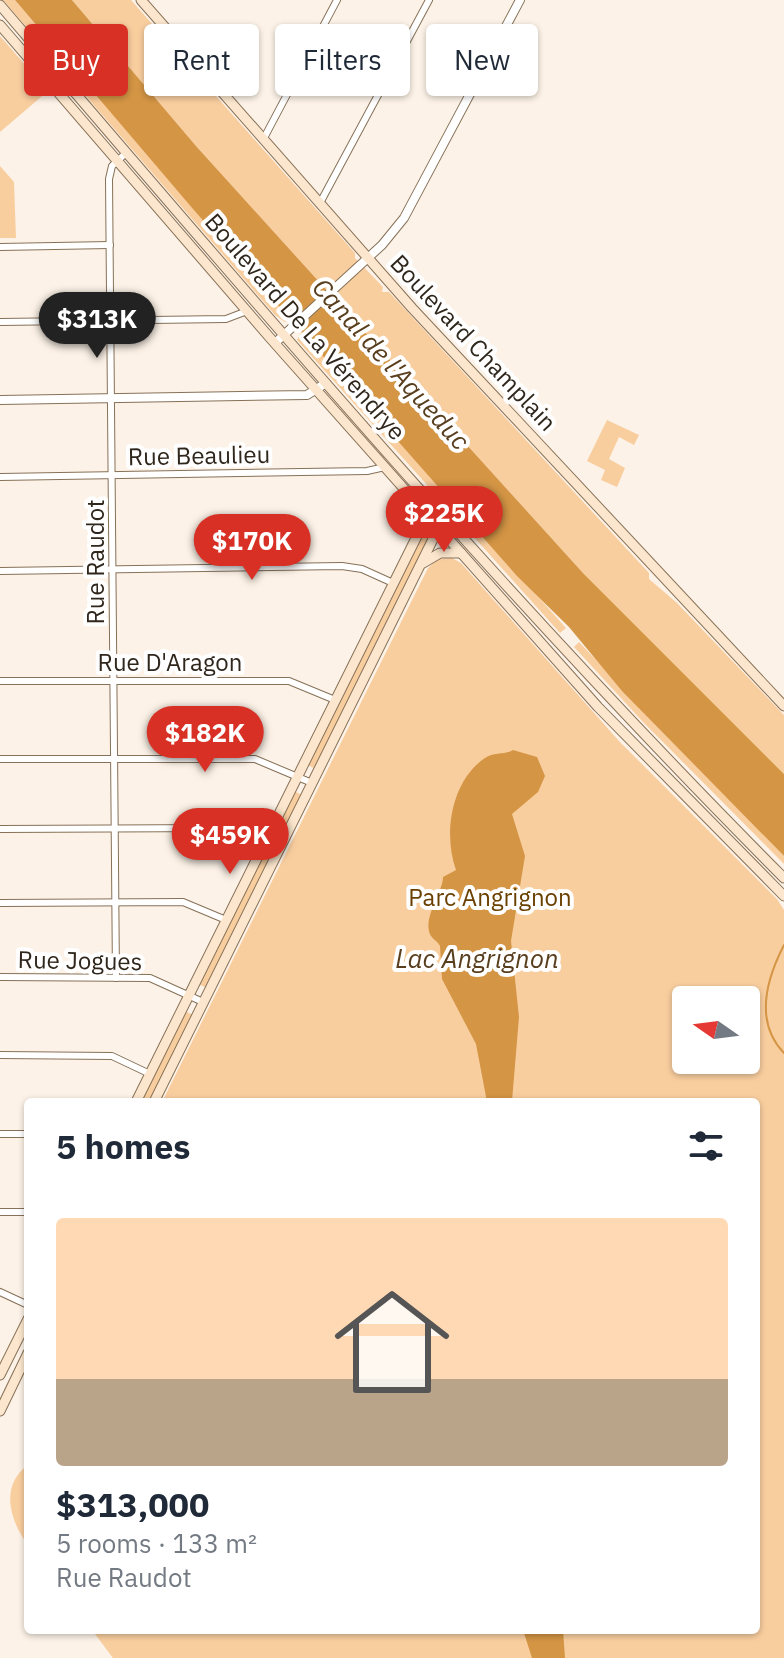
<!DOCTYPE html>
<html lang="en">
<head>
<meta charset="utf-8">
<style>
	body { margin:0; font-family:"IBM Plex Sans",sans-serif; background:#f2f2f3; color:#1f2937; height:100vh; display:flex; flex-direction:column; font-size:30px; white-space:nowrap }
	* { box-sizing:border-box; margin:0 }
	p { font-size:26px; color:#747a83 }
	.icon { flex:none; width:44px; height:44px; fill:none; stroke:currentColor; stroke-width:2; stroke-linecap:round; stroke-linejoin:round }
	.map { position:relative; flex:1; overflow:hidden }
	.details { position:absolute; left:24px; top:1098px; width:736px; height:536px; display:flex; flex-direction:column; background:#fff; border-radius:8px; box-shadow:0 2px 6px #0004 }
	.details>* { flex:none }
	.top-card { position:absolute; left:24px; top:24px; width:736px; height:72px; display:flex; gap:16px }
	.needle { width:52px; rotate:284deg }
	.controls { position:absolute; left:672px; top:986px; display:grid; gap:16px }
	.controls a { display:grid; place-items:center; width:88px; height:88px; border-radius:8px; background:#fff; box-shadow:0 2px 6px #0004; font-size:40px }
	.price { position:absolute; translate:-50% -68px; padding:0 18px; border-radius:28px; background:#d93025; color:#fff; font-size:26px; line-height:52px; filter:drop-shadow(0 2px 4px #0008) }
	.price::after { content:''; position:absolute; left:50%; top:48px; width:24px; height:18px; margin-left:-12px; background:inherit; clip-path:polygon(0 0,100% 0,50% 100%) }
	.price.on { background:#222; color:#fff }
	ul { padding:0; list-style:none }
	li { display:grid; align-content:center; gap:16px; height:424px; padding:0 32px }
	li span { display:grid; place-items:center; height:248px; border-radius:8px; color:#555 }
	li>.icon { margin-inline-start:auto }
	span .icon { width:144px; height:144px; fill:#fffc; stroke-width:1 }
	li b { font-size:34px }
	h2 { display:flex; justify-content:space-between; align-items:center; height:96px; padding:0 32px; font-size:34px }
	.chip { padding:0 28px; border-radius:8px; background:#fff; box-shadow:0 2px 6px #0004; font-size:28px; line-height:72px }
	.chip.on { background:#d93025; color:#fff }
	.map>svg:first-child { display:block }
</style>
</head>
<body>
<div class="map">
<svg width="784" height="1658" viewBox="0 0 784 1658">
	<rect width="100%" height="100%" fill="#fcf2e7"/>
	<g fill="#f9ce9f" fill-rule="evenodd">
		<polygon points="3,0 15,0 290,319 285,322 275,315"/>
		<polygon points="72,0 131,0 355,253 355,258 383,287 382,292 389,292 649,573 649,579 677,603 784,715 784,774 583,573 196,146"/>
		<polygon points="0,36 48,91 0,132"/>
		<polygon points="0,166 14,182 16,238 0,238"/>
		<polygon points="302,331 566,628 560,633 297,340"/>
		<polygon points="607,420 639,435 634,445 619,437 609,459 625,468 617,487 601,480 605,470 587,461"/>
		<polygon points="422,532 430,537 316,769 307,765"/>
		<path d="M 452,558 L 461,563 L 619,741 L 777,899 L 784,910 L 784,1658 L 113,1658 L 92,1630 L 756,1630 L 756,1102 L 162,1102 L 428,568 L 438,559 ZM 686,1000 L 746,1000 L 746,1060 L 686,1060 Z"/>
		<polygon points="579,642 784,856 784,864 643,722 574,647"/>
		<polygon points="294,791 302,795 207,988 198,984"/>
		<polygon points="185,1011 193,1015 150,1102 141,1102"/>
		<path d="M 28,1465 L 28,1545 C 9,1520 0,1485 28,1465 Z"/>
	</g>
	<g fill="#d49545">
		<polygon points="15,0 72,0 196,146 583,573 784,774 784,856 622,691 569,627 517,576 193,209"/>
		<path d="M 513,750 L 537,757 L 545,776 L 538,792 L 512,814 L 525,856 L 511,941 L 519,1017 L 512,1101 L 487,1102 L 476,1044 L 442,979 L 440,946 C 438,942 434,940 431,936 C 421,920 443,892 443,877 L 456,870 C 443,834 451,781 485,758 C 494,752 506,755 513,750 Z"/>
		<polygon points="523,1630 563,1630 565,1658 532,1658"/>
	</g>
	<g fill="none" stroke-linecap="round" stroke-linejoin="round">
		<path stroke="#d49545" stroke-width="2" d="M 784,945 C 767,978 754,1022 784,1053"/>
		<g stroke="#877158" stroke-width="8">
			<g id="minor">
				<polyline points="264,138 337,0"/>
				<polyline points="320,203 429,0"/>
				<polyline points="0,247 110,245"/>
				<polyline points="0,322 226,319 247,311"/>
				<polyline points="0,477 367,471 385,467"/>
				<polyline points="0,571 342,566 362,569 393,583"/>
				<polyline points="0,681 289,681 335,700"/>
				<polyline points="0,759 255,759 312,783"/>
				<polyline points="0,829 219,828 263,846"/>
				<polyline points="0,903 183,902 226,920"/>
				<polyline points="0,977 150,978 203,1002"/>
				<polyline points="116,978 109,179 112,166 127,152"/>
				<polyline points="0,1055 112,1056 150,1074"/>
				<polyline points="0,1134 28,1134"/>
				<polyline points="0,1212 28,1212"/>
				<polyline points="0,1292 28,1305"/>
			</g>
		</g>
		<g stroke="#877158" stroke-width="10">
			<g id="tertiary">
				<polyline points="275,343 382,245 404,218 520,0"/>
				<polyline points="0,400 307,395 326,383"/>
			</g>
		</g>
		<g stroke="#877158" stroke-width="11">
			<g id="secondary">
				<polyline points="141,0 412,308 784,706"/>
				<path d="M 0,5 C 254,302 508,601 784,878"/>
				<polyline points="0,25 271,339 598,707 784,896"/>
				<polyline points="423,563 440,553 461,553"/>
				<polyline points="136,1102 418,534 432,512"/>
				<polyline points="154,1102 440,525"/>
				<polyline points="0,1375 28,1319"/>
				<polyline points="0,1411 28,1353"/>
			</g>
		</g>
		<use href="#minor" stroke="#fff" stroke-width="6"/>
		<use href="#tertiary" stroke="#fff" stroke-width="8"/>
		<use href="#secondary" stroke="#fce7ce" stroke-width="9"/>
	</g>
	<g text-anchor="middle" stroke-width="8" stroke-linejoin="round" paint-order="stroke">
		<g font-size="24" fill="#2f261c" stroke="#fff">
			<text transform="translate(305 327) rotate(49)" y="8">Boulevard De La Vérendrye</text>
			<text transform="translate(473 343) rotate(47)" y="8">Boulevard Champlain</text>
			<text transform="translate(199 456) rotate(-1)" y="8">Rue Beaulieu</text>
			<text transform="translate(96 562) rotate(-90)" y="8">Rue Raudot</text>
			<text x="170" y="671">Rue D'Aragon</text>
			<text transform="translate(80 961) rotate(1)" y="8">Rue Jogues</text>
		</g>
		<g font-size="24" fill="#6a4000" stroke="#fff">
			<text x="490" y="906">Parc Angrignon</text>
		</g>
		<g font-size="26" font-style="italic" fill="#593e1e" stroke="#fff">
			<text transform="translate(391 364) rotate(48)" y="9">Canal de l'Aqueduc</text>
			<text x="477" y="968">Lac Angrignon</text>
		</g>
	</g>
</svg>
<div class="controls">
<a><svg class="needle" viewBox="-14 -14 28 28"><path d="M0-13l5 13h-10z" fill="#e53935"/><path d="M0 13l5-13h-10z" fill="#747a83"/></svg></a>
</div>
<b class="price on" style="left:97px;top:360px">$313K</b>
<b class="price" style="left:444px;top:554px">$225K</b>
<b class="price" style="left:252px;top:582px">$170K</b>
<b class="price" style="left:205px;top:774px">$182K</b>
<b class="price" style="left:230px;top:876px">$459K</b>
<div class="top-card">
<a class="chip on">Buy</a>
<a class="chip">Rent</a>
<a class="chip">Filters</a>
<a class="chip">New</a>
</div>
<section class="details">
<h2>5 homes<svg class="icon" aria-label="filters" viewBox="0 0 24 24"><path d="M4 7h16M4 17h16"/><circle cx="9" cy="7" r="2"/><circle cx="15" cy="17" r="2"/></svg></h2>
<ul>
<li><span style="background:linear-gradient(#ffd9b3 65%,#b9a48a 0)"><svg class="icon" aria-label="home" viewBox="0 0 24 24"><path d="M3 11l9-7 9 7M6 9v11h12V9"/></svg></span><div><b>$313,000</b><p>5 rooms · 133 m²</p><p>Rue Raudot</p></div></li>
</ul>
</section>
</div>
</body>
</html>
